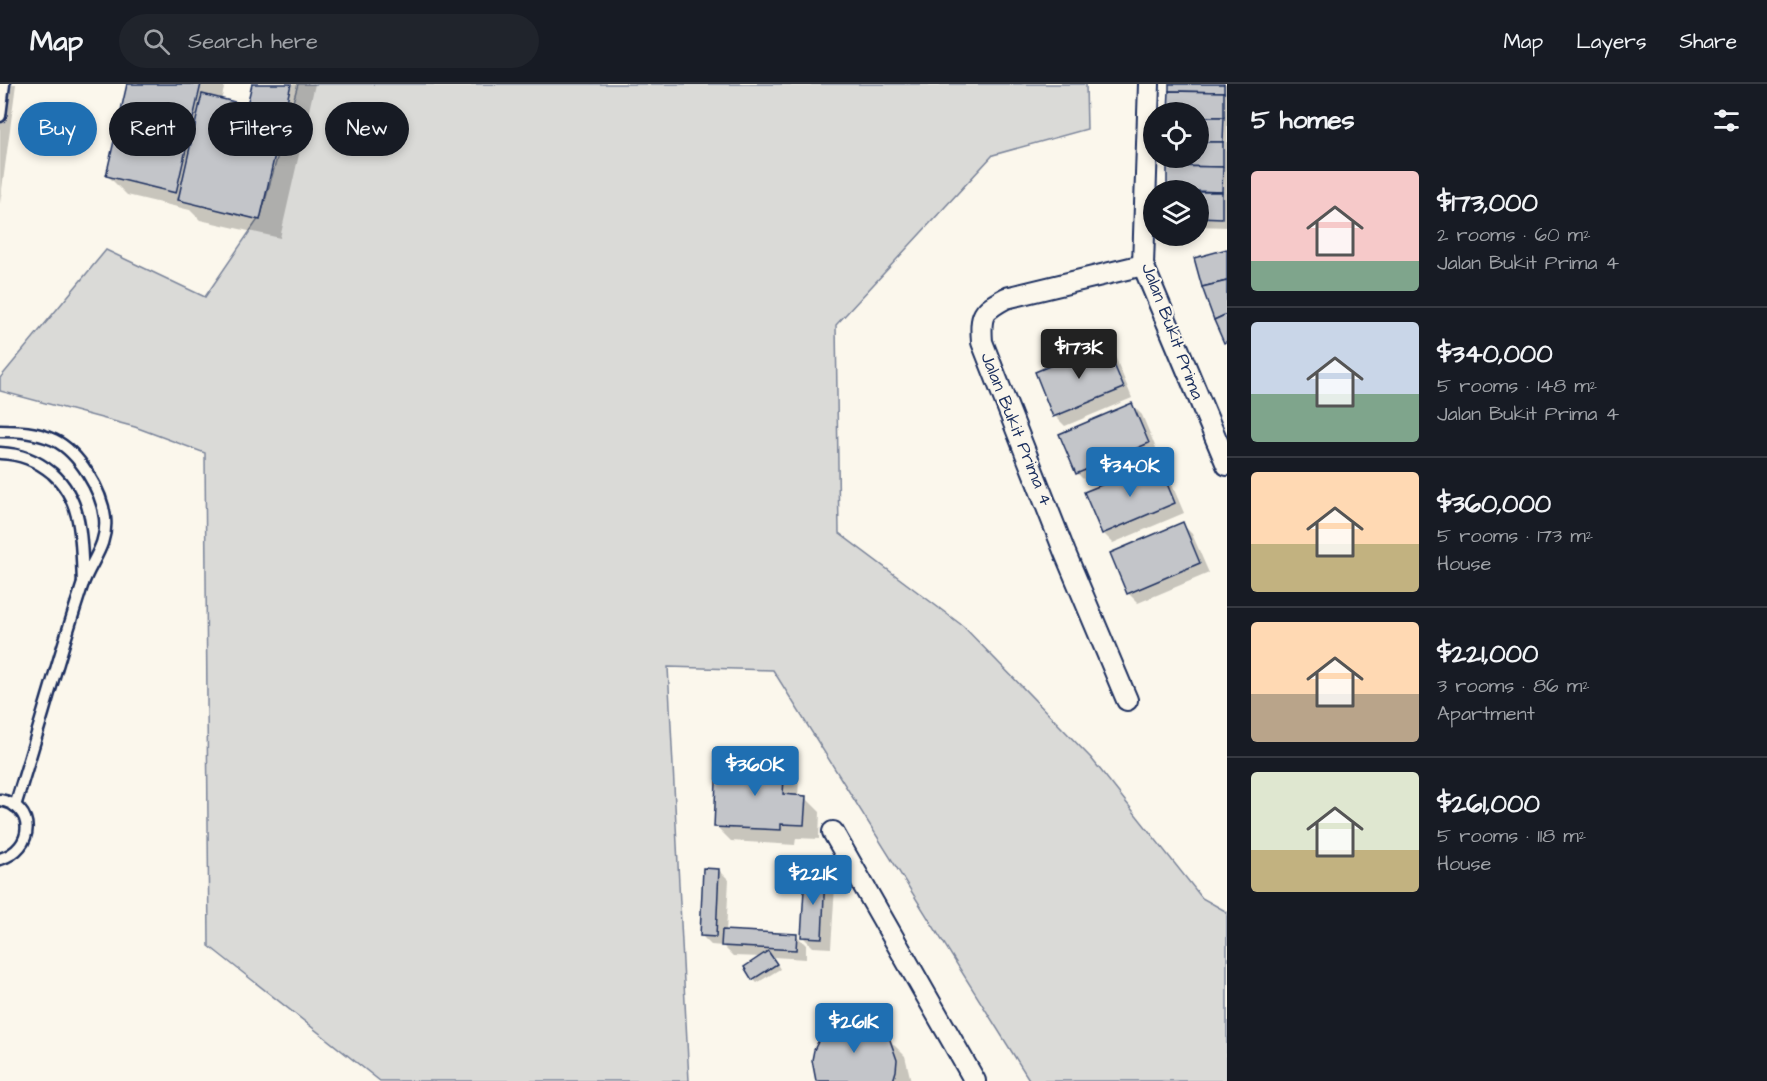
<!DOCTYPE html>
<html lang="en">
<head>
<meta charset="utf-8">
<style>
	body { margin:0; font-family:"Architects Daughter",sans-serif; background:#20242c; color:#f1f3f6; height:100vh; display:flex; flex-direction:column; font-size:22px; white-space:nowrap }
	* { box-sizing:border-box; margin:0 }
	p { font-size:20px; color:#9ea1a6 }
	.icon { flex:none; width:33px; height:33px; fill:none; stroke:currentColor; stroke-width:2; stroke-linecap:round; stroke-linejoin:round }
	.map { position:relative; flex:1; overflow:hidden }
	.sheet { display:flex; flex-direction:column; background:#171b24; width:540px }
	.sheet>* { flex:none }
	.top-card { position:absolute; left:18px; top:18px; width:570px; height:54px; display:flex; gap:12px }
	.tools { position:absolute; left:1143px; top:18px; display:grid; gap:12px }
	.tools a { display:grid; place-items:center; width:66px; height:66px; border-radius:50%; background:#171b24; box-shadow:0 3px 9px #0003; font-size:30px }
	.price { position:absolute; translate:-50% -51px; padding:0 14px; border-radius:6px; background:#1f6fb2; color:#fff; font-size:20px; line-height:39px; filter:drop-shadow(0 2px 3px #0008) }
	.price::after { content:''; position:absolute; left:50%; top:36px; width:18px; height:14px; margin-left:-9px; background:inherit; clip-path:polygon(0 0,100% 0,50% 100%) }
	.price.on { background:#222; color:#fff }
	ul { padding:0; list-style:none }
	li { display:flex; align-items:center; gap:18px; height:150px; padding:0 24px }
	li+li { border-top:2px solid #363941 }
	li span { display:grid; place-items:center; flex:none; width:168px; height:120px; border-radius:6px; color:#555 }
	li>.icon { margin-inline-start:auto }
	span .icon { width:72px; height:72px; fill:#fffc; stroke-width:1 }
	li b { font-size:26px }
	h2 { display:flex; justify-content:space-between; align-items:center; height:72px; padding:0 24px; font-size:26px }
	.chip { padding:0 21px; border-radius:27px; background:#171b24; box-shadow:0 3px 9px #0003; font-size:21px; line-height:54px }
	.chip.on { background:#1f6fb2; color:#fff }
	header { display:flex; align-items:center; gap:36px; box-sizing:border-box; height:84px; padding:0 30px; background:#171b24; border-bottom:2px solid #363941 }
	header strong { font-size:28px }
	nav { display:flex; gap:33px; margin-inline-start:auto; font-size:21px }
	.search { width:420px; height:54px; background:#20242c; display:flex; align-items:center; gap:15px; box-sizing:border-box; padding:0 21px; border-radius:33px; color:#9ea1a6; font-size:22px }
	main { display:flex; flex:1; min-height:0 }
	.map>svg:first-child { display:block }
</style>
</head>
<body>
<header>
<strong>Map</strong>
<div class="search"><svg class="icon" aria-label="search" viewBox="0 0 24 24"><circle cx="10" cy="10" r="6"/><path d="M15 15l6 6"/></svg>Search here</div>
<nav><a>Map</a><a>Layers</a><a>Share</a></nav>
</header>
<main>
<div class="map">
<svg width="1227" height="997" viewBox="0 0 1227 997">
	<rect width="100%" height="100%" fill="#fbf7ec"/>
	<filter id="ink" filterUnits="userSpaceOnUse"><feTurbulence type="fractalNoise" baseFrequency=".0167" numOctaves="2"/><feDisplacementMap in="SourceGraphic" scale="12" xChannelSelector="R" yChannelSelector="G"/><feConvolveMatrix kernelMatrix="1 2 1 2 8 2 1 2 1" color-interpolation-filters="sRGB"/></filter>
	<g filter="url(#ink)">
		<polygon fill="#dadad7" stroke="#7a849a" stroke-width="1.5" points="298,0 1086,0 1087,45 993,71 836,241 839,449 963,542 1091,674 1202,814 1227,828 1227,997 1030,997 773,586 668,583 689,997 380,997 209,862 205,369 135,343 0,307 0,294 106,166 205,213 261,131"/>
		<g fill="#0003">
			<polygon points="0,0 16,0 0,120"/>
			<polygon points="129,0 225,0 221,17 248,23 253,0 315,0 280,154 200,136 190,126 127,111 107,91"/>
			<polygon points="1171,0 1227,0 1227,143 1198,142 1198,106 1168,106 1169,74 1198,74 1198,28 1170,28"/>
			<polygon points="1104,260 1114,270 1132,314 1065,342 1055,332"/>
			<polygon points="1132,321 1142,331 1158,369 1087,399 1077,389"/>
			<polygon points="1157,380 1167,389 1184,429 1113,459 1103,449"/>
			<polygon points="1182,440 1192,450 1209,489 1138,519 1128,509"/>
			<polygon points="784,681 799,695 798,713 805,713 820,728 819,755 796,754 795,761 731,757 716,742"/>
			<polygon points="719,786 729,796 726,848 796,851 806,861 806,875 773,873 780,885 757,899 753,895 762,873 733,872 723,862 711,861 701,851"/>
			<polygon points="825,792 835,802 831,864 813,863 803,853"/>
			<polygon points="882,949 905,972 911,997 818,997"/>
		</g>
		<g fill="#c3c5c9" stroke="#1b2f5e" stroke-width="1.5">
			<polygon points="127,0 201,0 176,109 106,92"/>
			<polygon points="252,0 291,0 260,136 178,116 202,10 247,21"/>
			<polygon points="1169,0 1224,0 1224,8 1169,7"/>
			<polygon points="1169,7 1224,8 1224,33 1198,33 1198,28 1168,28"/>
			<polygon points="1198,33 1224,33 1223,58 1198,58"/>
			<polygon points="1198,58 1223,58 1223,83 1167,82 1167,74 1198,74"/>
			<polygon points="1167,82 1223,83 1222,108 1167,106"/>
			<polygon points="1198,108 1222,108 1222,134 1198,133"/>
			<polygon points="1227,165 1227,197 1202,203 1194,174"/>
			<polygon points="1227,197 1227,230 1214,236 1202,203"/>
			<polygon points="1227,230 1227,257 1224,259 1214,236"/>
			<polygon points="1105,259 1124,304 1053,333 1035,288"/>
			<polygon points="1132,319 1149,359 1076,390 1059,350"/>
			<polygon points="1158,378 1175,419 1102,450 1084,408"/>
			<polygon points="1183,438 1200,479 1127,510 1110,469"/>
			<polygon points="717,675 785,679 783,710 806,712 804,741 781,740 781,746 714,743"/>
			<polygon points="703,784 719,785 716,853 700,852"/>
			<polygon points="805,790 825,791 822,854 801,853"/>
			<polygon points="722,846 797,850 796,866 721,862"/>
			<polygon points="768,867 777,880 752,896 744,883"/>
			<polygon points="854,936 875,941 890,956 897,976 896,987 893,997 816,997 812,976 814,966 819,956 825,948 834,941"/>
		</g>
		<g fill="none" stroke-linecap="round" stroke-linejoin="round">
			<g stroke="#1b2f5e" stroke-width="15">
				<g id="service">
					<polyline points="0,32 4,0"/>
					<path d="M 0,347 C 19,347 36,348 54,356 C 79,368 102,407 105,434 C 108,462 90,478 82,502 C 58,575 38,649 15,722"/>
					<path d="M 0,369 C 21,370 36,376 52,389 C 84,417 81,459 83,499"/>
					<path d="M 0,716 C 36,722 35,765 0,775"/>
				</g>
			</g>
			<g stroke="#1b2f5e" stroke-width="24">
				<g id="minor">
					<polyline points="1149,0 1143,181 1227,381"/>
					<path d="M 1127,616 L 1065,469 L 982,258 C 980,230 982,227 1006,214 L 1143,181"/>
					<polyline points="833,748 975,997"/>
				</g>
			</g>
			<use href="#service" stroke="#fbf7ec" stroke-width="10"/>
			<use href="#minor" stroke="#fbf7ec" stroke-width="20"/>
		</g>
	</g>
	<g text-anchor="middle" stroke-width="4.5" stroke-linejoin="round" paint-order="stroke">
		<g font-size="18" fill="#1b2f5e" stroke="#fbf7ec">
			<text transform="translate(1173 247) rotate(69)" y="6">Jalan Bukit Prima</text>
			<text transform="translate(1017 345) rotate(68)" y="6">Jalan Bukit Prima 4</text>
		</g>
	</g>
</svg>
<div class="tools">
<a><svg class="icon" aria-label="locate" viewBox="0 0 24 24"><circle cx="12" cy="12" r="6"/><path d="M12 2v4M12 18v4M2 12h4M18 12h4"/></svg></a>
<a><svg class="icon" aria-label="layers" viewBox="0 0 24 24"><path d="M12 4l9 5-9 5-9-5zM3 14l9 5 9-5"/></svg></a>
</div>
<b class="price on" style="left:1079px;top:296px">$173K</b>
<b class="price" style="left:1130px;top:414px">$340K</b>
<b class="price" style="left:755px;top:713px">$360K</b>
<b class="price" style="left:813px;top:822px">$221K</b>
<b class="price" style="left:854px;top:970px">$261K</b>
<div class="top-card">
<a class="chip on">Buy</a>
<a class="chip">Rent</a>
<a class="chip">Filters</a>
<a class="chip">New</a>
</div>
</div>
<section class="sheet">
<h2>5 homes<svg class="icon" aria-label="filters" viewBox="0 0 24 24"><path d="M4 7h16M4 17h16"/><circle cx="9" cy="7" r="2"/><circle cx="15" cy="17" r="2"/></svg></h2>
<ul>
<li><span style="background:linear-gradient(#f6c9c9 75%,#7fa58c 0)"><svg class="icon" aria-label="home" viewBox="0 0 24 24"><path d="M3 11l9-7 9 7M6 9v11h12V9"/></svg></span><div><b>$173,000</b><p>2 rooms · 60 m²</p><p>Jalan Bukit Prima 4</p></div></li>
<li><span style="background:linear-gradient(#c9d6e8 60%,#7fa58c 0)"><svg class="icon" aria-label="home" viewBox="0 0 24 24"><path d="M3 11l9-7 9 7M6 9v11h12V9"/></svg></span><div><b>$340,000</b><p>5 rooms · 148 m²</p><p>Jalan Bukit Prima 4</p></div></li>
<li><span style="background:linear-gradient(#ffd9b3 60%,#c2b280 0)"><svg class="icon" aria-label="home" viewBox="0 0 24 24"><path d="M3 11l9-7 9 7M6 9v11h12V9"/></svg></span><div><b>$360,000</b><p>5 rooms · 173 m²</p><p>House</p></div></li>
<li><span style="background:linear-gradient(#ffd9b3 60%,#b9a48a 0)"><svg class="icon" aria-label="home" viewBox="0 0 24 24"><path d="M3 11l9-7 9 7M6 9v11h12V9"/></svg></span><div><b>$221,000</b><p>3 rooms · 86 m²</p><p>Apartment</p></div></li>
<li><span style="background:linear-gradient(#dfe7d0 65%,#c2b280 0)"><svg class="icon" aria-label="home" viewBox="0 0 24 24"><path d="M3 11l9-7 9 7M6 9v11h12V9"/></svg></span><div><b>$261,000</b><p>5 rooms · 118 m²</p><p>House</p></div></li>
</ul>
</section>
</main>
</body>
</html>
